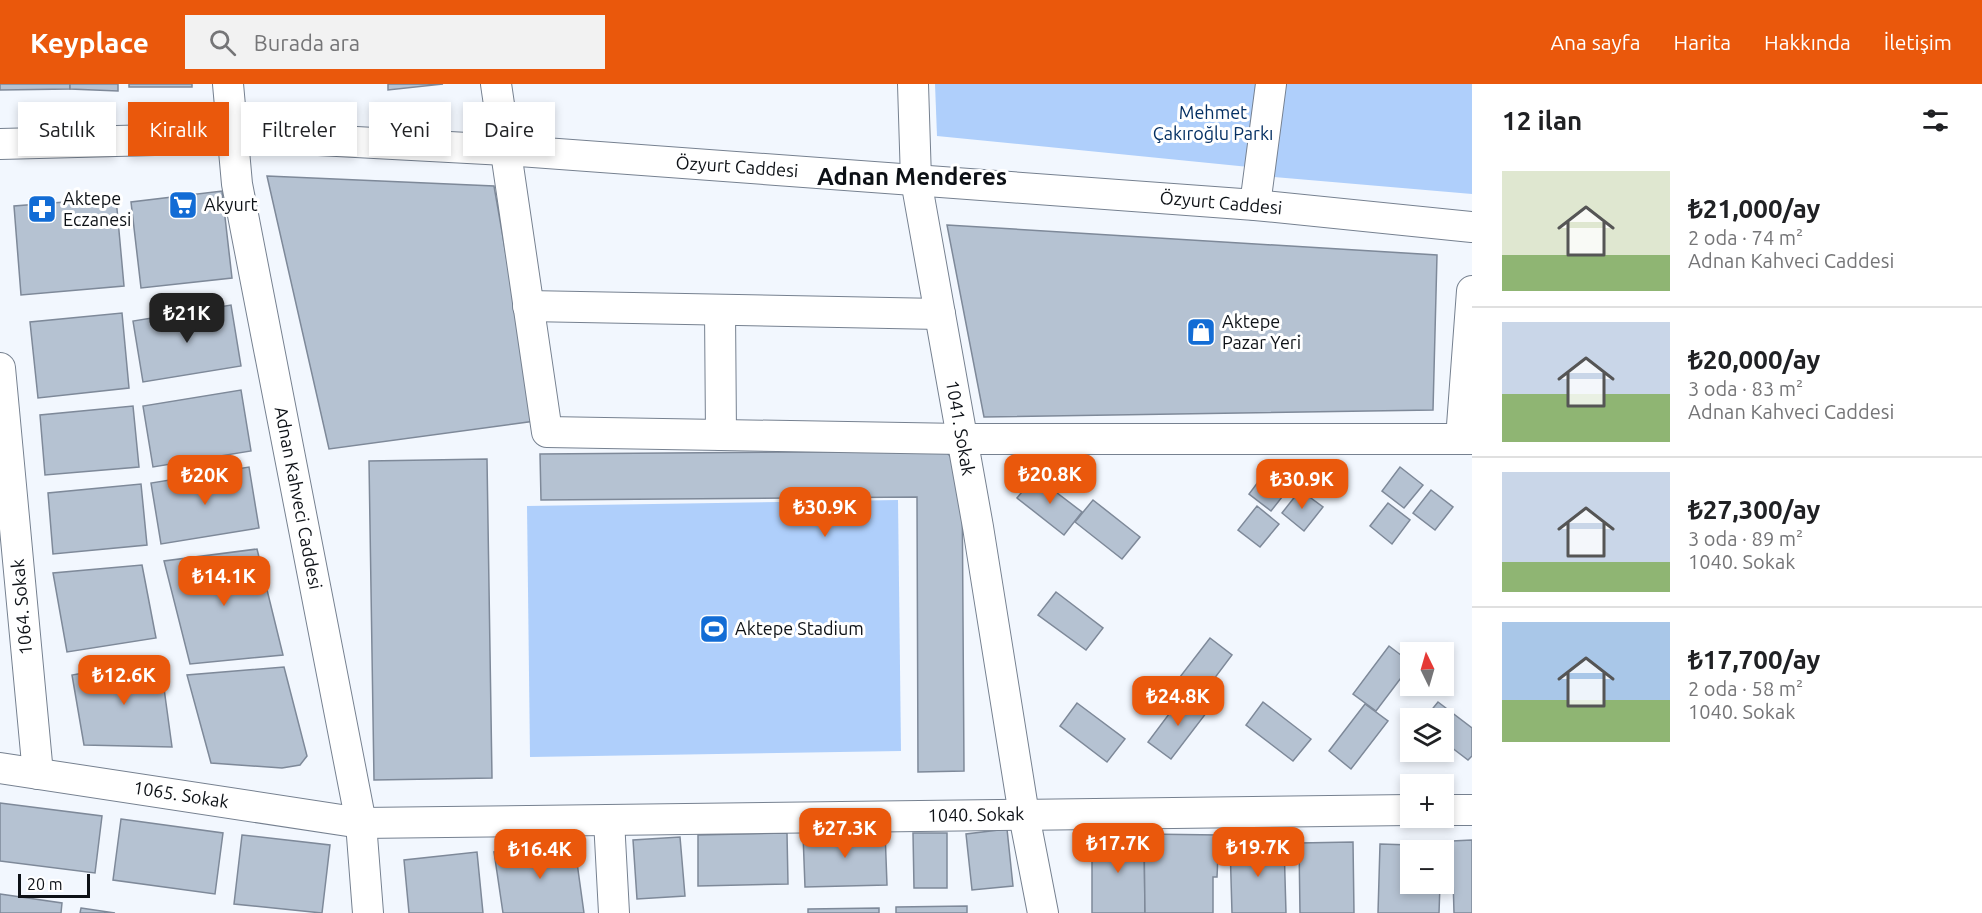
<!DOCTYPE html>
<html lang="tr">
<head>
<meta charset="utf-8">
<style>
	body { margin:0; font-family:Ubuntu,sans-serif; background:#f2f2f2; color:#202124; height:100vh; display:flex; flex-direction:column; font-size:22px; white-space:nowrap }
	* { box-sizing:border-box; margin:0 }
	p { font-size:20px; color:#757577 }
	.icon { flex:none; width:33px; height:33px; fill:none; stroke:currentColor; stroke-width:2; stroke-linecap:round; stroke-linejoin:round }
	.map { position:relative; flex:1; overflow:hidden }
	.details { display:flex; flex-direction:column; background:#fff; width:510px }
	.details>* { flex:none }
	.banner { position:absolute; left:18px; top:18px; width:570px; height:54px; display:flex; gap:12px }
	.needle { width:39px; rotate:355deg }
	.buttons { position:absolute; left:1400px; top:558px; display:grid; gap:12px }
	.buttons a { display:grid; place-items:center; width:54px; height:54px; border-radius:0px; background:#fff; box-shadow:0 3px 9px #0003; font-size:30px }
	.scale { position:absolute; left:18px; bottom:15px; width:72px; box-sizing:border-box; padding-left:6px; border:3px solid #0d1116; border-top:0; font-size:16px; line-height:21px; white-space:nowrap; color:#0d1116; -webkit-text-stroke:4px #fff; paint-order:stroke }
	.price { position:absolute; translate:-50% -51px; padding:0 14px; border-radius:12px; background:#ea580c; color:#fff; font-size:20px; line-height:39px; filter:drop-shadow(0 2px 3px #0008) }
	.price::after { content:''; position:absolute; left:50%; top:36px; width:18px; height:14px; margin-left:-9px; background:inherit; clip-path:polygon(0 0,100% 0,50% 100%) }
	.price.active { background:#222; color:#fff }
	ul { padding:0; list-style:none }
	li { display:flex; align-items:center; gap:18px; height:150px; padding:0 30px }
	li+li { border-top:2px solid #e0e0e0 }
	li span { display:grid; place-items:center; flex:none; width:168px; height:120px; border-radius:0px; color:#555 }
	li>.icon { margin-inline-start:auto }
	span .icon { width:72px; height:72px; fill:#fffc; stroke-width:1 }
	li b { font-size:26px }
	h2 { display:flex; justify-content:space-between; align-items:center; height:72px; padding:0 30px; font-size:26px }
	.chip { padding:0 21px; border-radius:0px; background:#fff; box-shadow:0 3px 9px #0003; font-size:21px; line-height:54px }
	.chip.active { background:#ea580c; color:#fff }
	header { display:flex; align-items:center; gap:36px; box-sizing:border-box; height:84px; padding:0 30px; background:#ea580c; color:#fff }
	header strong { font-size:28px }
	nav { display:flex; gap:33px; margin-inline-start:auto; font-size:21px }
	.search { width:420px; height:54px; background:#f2f2f2; display:flex; align-items:center; gap:15px; box-sizing:border-box; padding:0 21px; border-radius:0px; color:#757577; font-size:22px }
	main { display:flex; flex:1; min-height:0 }
	.map>svg:first-child { display:block }
</style>
</head>
<body>
<header>
<strong>Keyplace</strong>
<div class="search"><svg class="icon" aria-label="search" viewBox="0 0 24 24"><circle cx="10" cy="10" r="6"/><path d="M15 15l6 6"/></svg>Burada ara</div>
<nav><a>Ana sayfa</a><a>Harita</a><a>Hakkında</a><a>İletişim</a></nav>
</header>
<main>
<div class="map">
<svg width="1472" height="829" viewBox="0 0 1472 829">
	<rect width="100%" height="100%" fill="#f2f7fe"/>
	<g fill="#afcffb">
		<polygon points="935,0 1256,0 1249,83 937,52"/>
		<polygon points="1286,0 1472,0 1472,110 1274,93"/>
		<polygon points="898,416 901,667 530,673 527,422"/>
	</g>
	<g fill="#b5c2d2" stroke="#7e8999" stroke-width="1.5">
		<polygon points="0,0 70,0 70,5 0,6"/>
		<polygon points="70,0 118,0 118,7 70,5"/>
		<rect x="129" y="0" width="63" height="3"/>
		<polygon points="388,0 443,0 388,6"/>
		<polygon points="267,92 494,102 535,337 329,365"/>
		<polygon points="222,107 232,194 141,204 131,118"/>
		<polygon points="116,114 124,202 21,211 14,122"/>
		<polygon points="947,141 1437,171 1433,326 984,333"/>
		<polygon points="231,221 241,282 143,298 133,237"/>
		<polygon points="122,229 129,304 38,314 30,238"/>
		<polygon points="241,306 251,367 153,383 143,322"/>
		<polygon points="133,322 139,383 45,391 40,331"/>
		<polygon points="945,367 962,384 964,687 918,688 917,413 541,416 540,370"/>
		<polygon points="487,375 492,694 374,696 369,377"/>
		<polygon points="249,383 259,444 161,460 151,399"/>
		<polygon points="1400,383 1423,401 1404,424 1382,407"/>
		<polygon points="1267,386 1290,403 1271,427 1249,410"/>
		<polygon points="1035,392 1082,428 1064,451 1017,414"/>
		<polygon points="141,400 147,461 53,470 48,409"/>
		<polygon points="1300,406 1323,423 1304,447 1282,429"/>
		<polygon points="1431,406 1453,423 1435,446 1413,429"/>
		<polygon points="1093,416 1140,453 1122,475 1075,438"/>
		<polygon points="1388,419 1410,436 1392,460 1370,442"/>
		<polygon points="1257,422 1279,440 1260,463 1238,446"/>
		<polygon points="257,465 283,571 190,580 164,477"/>
		<polygon points="142,481 156,554 67,568 53,489"/>
		<polygon points="1056,508 1103,544 1086,566 1038,531"/>
		<polygon points="1210,554 1232,571 1196,619 1173,602"/>
		<polygon points="1389,562 1410,578 1410,582 1376,627 1353,610"/>
		<polygon points="160,575 172,663 84,661 72,591"/>
		<polygon points="284,583 307,672 300,681 282,684 211,679 187,591"/>
		<polygon points="1184,610 1207,628 1171,675 1148,658"/>
		<polygon points="1263,618 1311,655 1293,677 1246,641"/>
		<polygon points="1438,618 1472,644 1472,672 1468,676 1443,657 1443,634 1425,634"/>
		<polygon points="1077,619 1125,655 1107,678 1060,642"/>
		<polygon points="1365,620 1388,637 1351,685 1329,667"/>
		<polygon points="0,719 102,732 95,789 0,777"/>
		<polygon points="121,735 223,749 215,810 113,796"/>
		<polygon points="1007,745 1013,802 972,806 966,750"/>
		<polygon points="885,747 887,801 805,803 803,750"/>
		<polygon points="787,749 788,800 698,802 698,751"/>
		<polygon points="913,749 947,749 947,804 914,804"/>
		<polygon points="1144,750 1145,829 1092,829 1092,751"/>
		<polygon points="1144,750 1219,751 1217,793 1213,793 1213,829 1145,829"/>
		<polygon points="242,751 330,761 322,829 234,820"/>
		<polygon points="680,753 685,812 637,815 633,756"/>
		<polygon points="1472,756 1472,829 1454,829 1452,757"/>
		<polygon points="574,757 584,829 503,829 494,768"/>
		<polygon points="1353,758 1354,829 1300,829 1299,759"/>
		<polygon points="1284,759 1286,829 1232,829 1230,760"/>
		<polygon points="1380,760 1441,762 1441,766 1410,766 1410,800 1440,800 1439,829 1378,829"/>
		<polygon points="477,768 483,829 409,829 404,776"/>
		<polygon points="0,810 62,819 61,829 0,829"/>
		<polygon points="967,822 967,829 896,829 896,823"/>
		<polygon points="81,824 115,829 80,829"/>
		<polygon points="879,824 879,829 808,829 808,825"/>
	</g>
	<g fill="none" stroke-linecap="round" stroke-linejoin="round">
		<g stroke="#768190" stroke-width="32">
			<g id="minor">
				<polyline points="228,0 237,100 361,739 368,829"/>
				<polyline points="496,0 547,348 962,355 1472,355"/>
				<polyline points="913,0 916,96 978,443 1024,731 1043,829"/>
				<polyline points="0,60 232,54 300,55 505,66 1255,121 1472,143"/>
				<polyline points="1255,121 1271,0"/>
				<polyline points="528,222 940,230"/>
				<polyline points="720,226 721,351"/>
				<polyline points="0,284 38,690"/>
				<polyline points="1461,355 1472,207"/>
				<polyline points="0,684 361,739 1410,726"/>
				<polyline points="1443,726 1472,726"/>
				<polyline points="609,736 614,829"/>
			</g>
		</g>
		<use href="#minor" stroke="#fff" stroke-width="30"/>
	</g>
	<defs>
		<g id="supermarket-square" transform="scale(1.5)"><rect x="-9" y="-9" width="18" height="18" rx="4" fill="#126cd5" stroke="#fff"/><path d="M-6-5.5h2.5l.6 2H6L4.5 2H-2.5L-4.4-4H-6ZM-1.5 3.2a1.3 1.3 0 1 0 .1 0ZM3 3.2a1.3 1.3 0 1 0 .1 0Z" fill="#fff"/></g>
		<g id="pharmacy-square" transform="scale(1.5)"><rect x="-9" y="-9" width="18" height="18" rx="4" fill="#126cd5" stroke="#fff"/><path d="M-2-6h4v4h4v4h-4v4h-4v-4h-4v-4h4Z" fill="#fff"/></g>
		<g id="shop-square" transform="scale(1.5)"><rect x="-9" y="-9" width="18" height="18" rx="4" fill="#126cd5" stroke="#fff"/><path d="M-5-2.5h2.3a2.7 3.5 0 0 1 5.4 0H5L5.5 6h-11ZM-1.5-2.5h3a1.5 2.3 0 0 0-3 0Z" fill="#fff"/></g>
		<g id="stadium-square" transform="scale(1.5)"><rect x="-9" y="-9" width="18" height="18" rx="4" fill="#126cd5" stroke="#fff"/><path d="M0-5a6.5 5 0 1 0 0 10a6.5 5 0 1 0 0-10ZM-3.5-1.8h7v3.6h-7Z" fill="#fff"/></g>
	</defs>
	<g fill-rule="evenodd">
		<use href="#supermarket-square" x="183" y="121"/>
		<use href="#pharmacy-square" x="42" y="125"/>
		<use href="#shop-square" x="1201" y="248"/>
		<use href="#stadium-square" x="714" y="545"/>
	</g>
	<g text-anchor="middle" stroke-width="6" stroke-linejoin="round" paint-order="stroke">
		<g font-size="18" fill="#053063" stroke="#fff">
			<text x="1213" y="35">Mehmet<tspan x="1213" dy="21">Çakıroğlu Parkı</tspan></text>
		</g>
		<g font-size="18" fill="#0d1116" stroke="#fff">
			<text transform="translate(737 83) rotate(4)" y="6">Özyurt Caddesi</text>
			<text transform="translate(1221 119) rotate(5)" y="6">Özyurt Caddesi</text>
			<text transform="translate(960 344) rotate(80)" y="6">1041. Sokak</text>
			<text transform="translate(298 414) rotate(79)" y="6">Adnan Kahveci Caddesi</text>
			<text transform="translate(22 523) rotate(-95)" y="6">1064. Sokak</text>
			<text transform="translate(181 711) rotate(9)" y="6">1065. Sokak</text>
			<text transform="translate(976 731) rotate(-1)" y="6">1040. Sokak</text>
		</g>
		<g font-size="18" fill="#0d1116" stroke="#fff" text-anchor="start">
			<text x="63" y="121">Aktepe<tspan x="63" dy="21">Eczanesi</tspan></text>
			<text x="204" y="127">Akyurt</text>
			<text x="1222" y="244">Aktepe<tspan x="1222" dy="21">Pazar Yeri</tspan></text>
			<text x="735" y="551">Aktepe Stadium</text>
		</g>
		<g font-size="24" font-weight="bold" fill="#0d1116" stroke="#fff">
			<text x="912" y="101">Adnan Menderes</text>
		</g>
	</g>
</svg>
<div class="buttons">
<a><svg class="needle" viewBox="-14 -14 28 28"><path d="M0-13l5 13h-10z" fill="#e53935"/><path d="M0 13l5-13h-10z" fill="#757577"/></svg></a>
<a><svg class="icon" aria-label="layers" viewBox="0 0 24 24"><path d="M12 4l9 5-9 5-9-5zM3 14l9 5 9-5"/></svg></a>
<a>+</a>
<a>−</a>
</div>
<div class="scale">20 m</div>
<b class="price active" style="left:187px;top:260px">₺21K</b>
<b class="price" style="left:1050px;top:421px">₺20.8K</b>
<b class="price" style="left:205px;top:422px">₺20K</b>
<b class="price" style="left:1302px;top:426px">₺30.9K</b>
<b class="price" style="left:825px;top:454px">₺30.9K</b>
<b class="price" style="left:224px;top:523px">₺14.1K</b>
<b class="price" style="left:124px;top:622px">₺12.6K</b>
<b class="price" style="left:1178px;top:643px">₺24.8K</b>
<b class="price" style="left:845px;top:775px">₺27.3K</b>
<b class="price" style="left:1118px;top:790px">₺17.7K</b>
<b class="price" style="left:1258px;top:794px">₺19.7K</b>
<b class="price" style="left:540px;top:796px">₺16.4K</b>
<div class="banner">
<a class="chip">Satılık</a>
<a class="chip active">Kiralık</a>
<a class="chip">Filtreler</a>
<a class="chip">Yeni</a>
<a class="chip">Daire</a>
</div>
</div>
<section class="details">
<h2>12 ilan<svg class="icon" aria-label="filters" viewBox="0 0 24 24"><path d="M4 7h16M4 17h16"/><circle cx="9" cy="7" r="2"/><circle cx="15" cy="17" r="2"/></svg></h2>
<ul>
<li><span style="background:linear-gradient(#dfe7d0 70%,#8fb573 0)"><svg class="icon" aria-label="home" viewBox="0 0 24 24"><path d="M3 11l9-7 9 7M6 9v11h12V9"/></svg></span><div><b>₺21,000/ay</b><p>2 oda · 74 m²</p><p>Adnan Kahveci Caddesi</p></div></li>
<li><span style="background:linear-gradient(#c9d6e8 60%,#8fb573 0)"><svg class="icon" aria-label="home" viewBox="0 0 24 24"><path d="M3 11l9-7 9 7M6 9v11h12V9"/></svg></span><div><b>₺20,000/ay</b><p>3 oda · 83 m²</p><p>Adnan Kahveci Caddesi</p></div></li>
<li><span style="background:linear-gradient(#c9d6e8 75%,#8fb573 0)"><svg class="icon" aria-label="home" viewBox="0 0 24 24"><path d="M3 11l9-7 9 7M6 9v11h12V9"/></svg></span><div><b>₺27,300/ay</b><p>3 oda · 89 m²</p><p>1040. Sokak</p></div></li>
<li><span style="background:linear-gradient(#a9c7e8 65%,#8fb573 0)"><svg class="icon" aria-label="home" viewBox="0 0 24 24"><path d="M3 11l9-7 9 7M6 9v11h12V9"/></svg></span><div><b>₺17,700/ay</b><p>2 oda · 58 m²</p><p>1040. Sokak</p></div></li>
</ul>
</section>
</main>
</body>
</html>
